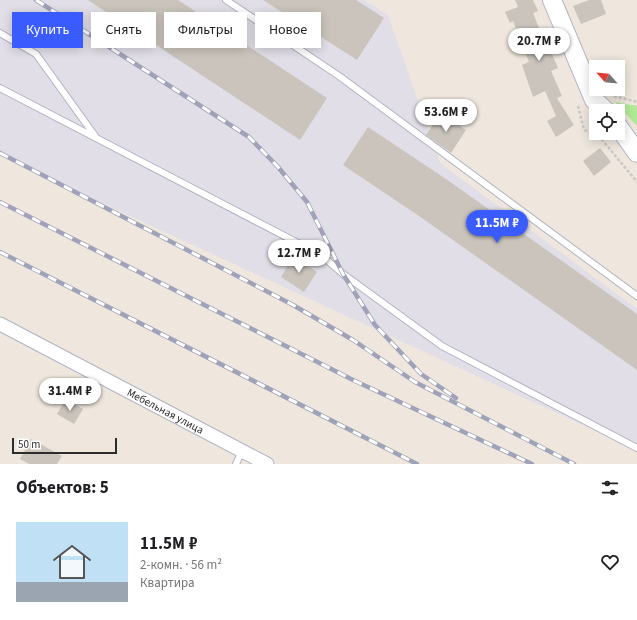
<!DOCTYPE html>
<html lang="ru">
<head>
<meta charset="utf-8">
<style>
	body { margin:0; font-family:"Source Sans 3",sans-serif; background:#f6f6f6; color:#202124; height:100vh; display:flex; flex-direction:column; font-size:15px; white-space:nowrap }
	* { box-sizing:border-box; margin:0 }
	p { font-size:13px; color:#757577 }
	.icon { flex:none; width:22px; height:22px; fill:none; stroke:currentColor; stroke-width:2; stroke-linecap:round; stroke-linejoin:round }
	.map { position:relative; height:464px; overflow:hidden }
	.side { display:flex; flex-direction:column; background:#fff; flex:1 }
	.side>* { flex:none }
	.hud { position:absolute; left:12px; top:12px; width:400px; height:36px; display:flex; gap:8px }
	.needle { width:26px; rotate:297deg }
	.buttons { position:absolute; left:589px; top:60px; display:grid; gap:8px }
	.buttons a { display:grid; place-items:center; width:36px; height:36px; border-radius:0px; background:#fff; box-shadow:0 2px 10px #0003; font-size:20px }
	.scale { position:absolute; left:12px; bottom:10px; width:105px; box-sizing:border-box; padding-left:4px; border:2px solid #2c2c2c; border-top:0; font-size:11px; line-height:14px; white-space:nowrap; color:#2c2c2c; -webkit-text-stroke:3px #fff; paint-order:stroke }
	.price { position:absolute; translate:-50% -34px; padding:0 9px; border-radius:14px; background:#fff; color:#222; font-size:13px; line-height:26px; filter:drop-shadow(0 1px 2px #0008) }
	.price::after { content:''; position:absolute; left:50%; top:24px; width:12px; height:9px; margin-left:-6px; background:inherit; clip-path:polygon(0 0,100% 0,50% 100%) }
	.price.selected { background:#3a5cff; color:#fff }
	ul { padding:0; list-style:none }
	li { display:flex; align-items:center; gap:12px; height:100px; padding:0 16px }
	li+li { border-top:1px solid #e0e0e0 }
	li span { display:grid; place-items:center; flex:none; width:112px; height:80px; border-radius:0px; color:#555 }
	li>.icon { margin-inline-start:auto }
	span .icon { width:48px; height:48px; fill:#fffc; stroke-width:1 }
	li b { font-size:17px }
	h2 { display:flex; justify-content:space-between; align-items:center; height:48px; padding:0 16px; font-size:17px }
	.tag { padding:0 14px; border-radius:0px; background:#fff; box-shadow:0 2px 10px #0003; font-size:14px; line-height:36px }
	.tag.selected { background:#3a5cff; color:#fff }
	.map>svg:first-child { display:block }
</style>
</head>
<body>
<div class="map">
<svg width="637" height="464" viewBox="0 0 637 464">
	<rect width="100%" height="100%" fill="#efe7dd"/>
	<polygon fill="#e1dee7" points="0,0 364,0 388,15 440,163 637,309 637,450 0,156"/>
	<polygon fill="#b1ea95" points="615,102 637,106 637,126"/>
	<g fill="#cac4bc">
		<polygon points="88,0 178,0 327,98 300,140"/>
		<polygon points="263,0 356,0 384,18 357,60"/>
		<polygon points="515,0 533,0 538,11 533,13 550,55 552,54 558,68 551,71 562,96 557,98 574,125 556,137 547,121 556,116 545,91 533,97 522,65 529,62 513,21 510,23 505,12 518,7"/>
		<polygon points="589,0 601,0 606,14 581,24 573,6"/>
		<polygon points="441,113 466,130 451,153 426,135"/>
		<polygon points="368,127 446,179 637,314 637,370 419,216 343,165"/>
		<polygon points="600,148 611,162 594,176 583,161"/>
		<polygon points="293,257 317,272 304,292 281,277"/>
		<polygon points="64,378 79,385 72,398 58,391"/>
		<polygon points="66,399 83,409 74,424 57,414"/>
		<polygon points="31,439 62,456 57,464 29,464 20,459"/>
	</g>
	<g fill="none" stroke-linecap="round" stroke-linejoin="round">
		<g stroke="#b1b3c1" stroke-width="8">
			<g id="lane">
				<polyline points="226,0 339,76 637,296"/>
				<polyline points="0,33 36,54 95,136"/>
				<polyline points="0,88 321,255 343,274 442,346 637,448"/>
				<polyline points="236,464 242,451"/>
			</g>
		</g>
		<g stroke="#b1b3c1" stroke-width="15">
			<g id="street">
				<path id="s1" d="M 0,324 L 267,464"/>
			</g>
		</g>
		<g stroke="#b1b3c1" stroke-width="20">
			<g id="secondary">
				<polyline points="552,0 594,100 606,111"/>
				<polyline points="618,126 637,153"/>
			</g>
		</g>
		<g stroke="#c8c8c8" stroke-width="2.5" stroke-dasharray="3 2" stroke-linecap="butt">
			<polyline points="614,96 637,102"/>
			<polyline points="578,106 584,130 599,136 637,182"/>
		</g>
		<use href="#lane" stroke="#fff" stroke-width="6"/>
		<use href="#street" stroke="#fff" stroke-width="13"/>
		<use href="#secondary" stroke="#fff" stroke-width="18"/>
		<g stroke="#9fa2b8" stroke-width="4.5">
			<g id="rail">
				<polyline points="36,0 249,137 278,167 307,202 343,274 375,325 421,374 456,398"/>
				<polyline points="0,153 293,305 353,340 415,382 574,464"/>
				<polyline points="0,202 353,380 532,464"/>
				<polyline points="0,252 417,464"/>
			</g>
		</g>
		<use href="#rail" stroke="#fff" stroke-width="3" stroke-dasharray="9" stroke-linecap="butt"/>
	</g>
	<g text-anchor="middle" stroke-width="3.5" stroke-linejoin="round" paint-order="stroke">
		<g font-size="11" fill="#2c2c2c" stroke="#fff">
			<text dy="4" stroke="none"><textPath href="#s1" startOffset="187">Мебельная улица</textPath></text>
		</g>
	</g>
</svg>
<div class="buttons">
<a><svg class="needle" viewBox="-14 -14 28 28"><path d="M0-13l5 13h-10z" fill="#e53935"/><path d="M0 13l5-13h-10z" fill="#757577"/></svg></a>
<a><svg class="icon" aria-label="locate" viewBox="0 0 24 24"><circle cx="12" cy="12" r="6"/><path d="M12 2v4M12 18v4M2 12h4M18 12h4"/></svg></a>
</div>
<div class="scale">50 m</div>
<b class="price" style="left:539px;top:62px">20.7M ₽</b>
<b class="price" style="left:446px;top:133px">53.6M ₽</b>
<b class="price selected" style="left:497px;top:244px">11.5M ₽</b>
<b class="price" style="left:299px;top:274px">12.7M ₽</b>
<b class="price" style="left:70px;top:412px">31.4M ₽</b>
<div class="hud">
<a class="tag selected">Купить</a>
<a class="tag">Снять</a>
<a class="tag">Фильтры</a>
<a class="tag">Новое</a>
</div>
</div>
<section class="side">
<h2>Объектов: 5<svg class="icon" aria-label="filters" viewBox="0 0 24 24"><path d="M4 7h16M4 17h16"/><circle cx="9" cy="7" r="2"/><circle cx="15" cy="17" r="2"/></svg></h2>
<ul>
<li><span style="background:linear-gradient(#bfe0f5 75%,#9aa5b1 0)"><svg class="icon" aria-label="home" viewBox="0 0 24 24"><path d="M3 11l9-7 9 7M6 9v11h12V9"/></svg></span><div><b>11.5M ₽</b><p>2-комн. · 56 m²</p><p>Квартира</p></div><svg class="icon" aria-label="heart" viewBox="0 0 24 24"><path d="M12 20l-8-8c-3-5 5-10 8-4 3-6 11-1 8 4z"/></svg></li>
</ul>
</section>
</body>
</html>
